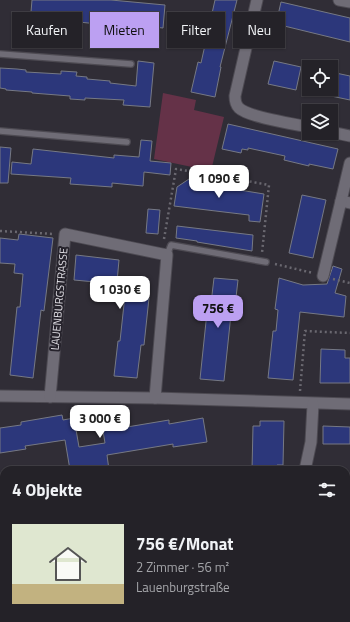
<!DOCTYPE html>
<html lang="de">
<head>
<meta charset="utf-8">
<style>
	body { margin:0; font-family:"Titillium Web",sans-serif; background:#302f34; color:#f1f3f6; height:100vh; display:flex; flex-direction:column; font-size:15px; white-space:nowrap }
	* { box-sizing:border-box; margin:0 }
	p { font-size:13px; color:#a3a4a8 }
	.icon { flex:none; width:22px; height:22px; fill:none; stroke:currentColor; stroke-width:2; stroke-linecap:round; stroke-linejoin:round }
	.map { position:relative; flex:1; overflow:hidden }
	.drawer { position:absolute; left:0px; top:466px; width:350px; height:156px; display:flex; flex-direction:column; background:#242228; border-radius:12px 12px 0 0; box-shadow:0 1px 3px #0004,0 0 0 1px #413f45 }
	.drawer>* { flex:none }
	.banner { position:absolute; left:12px; top:12px; width:326px; height:36px; display:flex; gap:8px }
	.controls { position:absolute; left:302px; top:60px; display:grid; gap:8px }
	.controls a { display:grid; place-items:center; width:36px; height:36px; border-radius:0px; background:#242228; box-shadow:0 1px 3px #0004,0 0 0 1px #413f45; font-size:20px }
	.price { position:absolute; translate:-50% -34px; padding:0 9px; border-radius:8px; background:#fff; color:#222; font-size:13px; line-height:26px; filter:drop-shadow(0 1px 2px #0008) }
	.price::after { content:''; position:absolute; left:50%; top:24px; width:12px; height:9px; margin-left:-6px; background:inherit; clip-path:polygon(0 0,100% 0,50% 100%) }
	.price.selected { background:#bca0f2; color:#111 }
	ul { padding:0; list-style:none }
	li { display:flex; align-items:center; gap:12px; height:100px; padding:0 12px }
	li span { display:grid; place-items:center; flex:none; width:112px; height:80px; border-radius:0px; color:#555 }
	li>.icon { margin-inline-start:auto }
	span .icon { width:48px; height:48px; fill:#fffc; stroke-width:1 }
	li b { font-size:17px }
	h2 { display:flex; justify-content:space-between; align-items:center; height:48px; padding:0 12px; font-size:17px }
	.tag { padding:0 14px; border-radius:0px; background:#242228; box-shadow:0 1px 3px #0004,0 0 0 1px #413f45; font-size:14px; line-height:36px }
	.tag.selected { background:#bca0f2; color:#111 }
	.map>svg:first-child { display:block }
</style>
</head>
<body>
<div class="map">
<svg width="350" height="622" viewBox="0 0 350 622">
	<rect width="100%" height="100%" fill="#302d36"/>
	<polygon fill="#653248" points="163,93 196,100 194,110 224,117 211,171 154,159"/>
	<g fill="#2c377b" stroke="#767984">
		<polygon points="32,0 111,0 165,5 163,28 127,24 127,27 69,21 69,16 31,12"/>
		<polygon points="215,0 237,0 220,67 221,67 215,97 191,92 198,62 201,63"/>
		<polygon points="281,2 350,18 350,42 276,24"/>
		<polygon points="138,61 154,63 150,107 123,105 124,100 85,98 85,100 70,99 70,96 32,93 32,92 6,90 6,89 0,88 0,68 17,69 26,70 26,72 61,74 61,71 77,72 76,76 87,77 87,79 110,81 110,83 136,86"/>
		<polygon points="274,61 301,67 296,90 268,84"/>
		<polygon points="331,72 350,76 350,100 331,96"/>
		<polygon points="228,124 338,149 333,169 309,164 309,166 284,160 285,156 248,148 248,150 242,149 241,153 222,149"/>
		<polygon points="141,140 152,141 150,161 171,163 170,175 144,172 143,186 112,183 112,187 70,184 71,178 11,174 12,162 31,164 33,149 114,158 114,155 139,157"/>
		<polygon points="0,147 11,148 8,183 0,183"/>
		<polygon points="189,179 200,180 199,182 221,185 221,187 264,194 260,222 249,221 249,215 174,206 177,187"/>
		<polygon points="302,195 326,200 313,258 289,253"/>
		<polygon points="148,209 160,210 158,234 146,233"/>
		<polygon points="177,226 253,235 252,251 197,242 197,241 176,238"/>
		<polygon points="19,234 53,238 44,311 41,310 33,378 10,375 17,307 20,307 23,274 14,273 15,264 0,263 0,238 18,240"/>
		<polygon points="76,255 119,260 117,282 146,285 145,297 149,298 144,345 141,345 137,378 114,376 118,341 120,341 125,295 116,294 117,284 74,280"/>
		<polygon points="333,266 342,269 335,293 346,296 344,317 300,312 293,380 268,378 273,331 276,331 278,310 275,309 279,278 303,285 327,284"/>
		<polygon points="214,278 238,280 234,315 231,314 224,381 200,379 207,312 210,312"/>
		<polygon points="321,349 345,350 345,358 350,358 350,383 320,383"/>
		<polygon points="62,415 63,420 74,418 79,447 105,443 103,431 169,420 169,424 203,418 207,442 173,447 173,444 107,455 109,470 70,470 65,440 25,446 26,449 0,453 0,428 21,425 21,422"/>
		<polygon points="260,421 284,421 283,465 277,465 277,470 252,470 253,426 260,426"/>
		<polygon points="323,426 350,427 350,444 323,444"/>
	</g>
	<g fill="none" stroke-linecap="round" stroke-linejoin="round">
		<g stroke="#4d4a52" stroke-width="8">
			<g id="service">
				<polyline points="0,54 131,64"/>
				<polyline points="0,131 127,142"/>
				<polyline points="167,255 171,245 266,262"/>
			</g>
		</g>
		<g stroke="#4d4a52" stroke-width="13">
			<g id="minor">
				<path d="M 257,0 L 235,96 C 235,100 235,104 239,108 C 248,117 294,124 309,127"/>
				<polyline points="339,0 350,2"/>
				<polyline points="331,132 350,136"/>
				<polyline points="350,163 341,201 350,203"/>
				<polyline points="323,276 341,201"/>
				<polyline points="0,396 155,398 350,404"/>
				<polyline points="50,397 65,234 167,255 155,398"/>
				<polyline points="305,470 311,442 313,404"/>
				<polyline points="346,546 350,547"/>
				<polyline points="0,611 4,609"/>
				<polyline points="143,618 144,622"/>
			</g>
		</g>
		<g stroke="#6a6870" stroke-width="2.5" stroke-dasharray="2 3" stroke-linecap="butt">
			<polyline points="225,177 269,185 262,253"/>
			<polyline points="0,231 54,234"/>
			<polyline points="164,239 176,169 219,176"/>
			<polyline points="275,264 313,273"/>
			<polyline points="333,279 350,283"/>
			<polyline points="300,391 305,331 350,333"/>
			<polyline points="0,515 4,515"/>
			<polyline points="260,618 271,620 272,618"/>
		</g>
		<use href="#service" stroke="#6f6c76" stroke-width="5.5"/>
		<use href="#minor" stroke="#6f6c76" stroke-width="11"/>
	</g>
	<g text-anchor="middle" stroke-width="4" stroke-linejoin="round" paint-order="stroke">
		<g font-size="11" fill="#e4e2e8" stroke="#26232c">
			<text transform="translate(59 299) rotate(-85)" y="4">LAUENBURGSTRASSE</text>
		</g>
	</g>
</svg>
<div class="controls">
<a><svg class="icon" aria-label="locate" viewBox="0 0 24 24"><circle cx="12" cy="12" r="6"/><path d="M12 2v4M12 18v4M2 12h4M18 12h4"/></svg></a>
<a><svg class="icon" aria-label="layers" viewBox="0 0 24 24"><path d="M12 4l9 5-9 5-9-5zM3 14l9 5 9-5"/></svg></a>
</div>
<b class="price" style="left:219px;top:199px">1 090 €</b>
<b class="price" style="left:120px;top:310px">1 030 €</b>
<b class="price selected" style="left:218px;top:329px">756 €</b>
<b class="price" style="left:100px;top:439px">3 000 €</b>
<div class="banner">
<a class="tag">Kaufen</a>
<a class="tag selected">Mieten</a>
<a class="tag">Filter</a>
<a class="tag">Neu</a>
</div>
<section class="drawer">
<h2>4 Objekte<svg class="icon" aria-label="filters" viewBox="0 0 24 24"><path d="M4 7h16M4 17h16"/><circle cx="9" cy="7" r="2"/><circle cx="15" cy="17" r="2"/></svg></h2>
<ul>
<li><span style="background:linear-gradient(#dfe7d0 75%,#c2b280 0)"><svg class="icon" aria-label="home" viewBox="0 0 24 24"><path d="M3 11l9-7 9 7M6 9v11h12V9"/></svg></span><div><b>756 €/Monat</b><p>2 Zimmer · 56 m²</p><p>Lauenburgstraße</p></div></li>
</ul>
</section>
</div>
</body>
</html>
